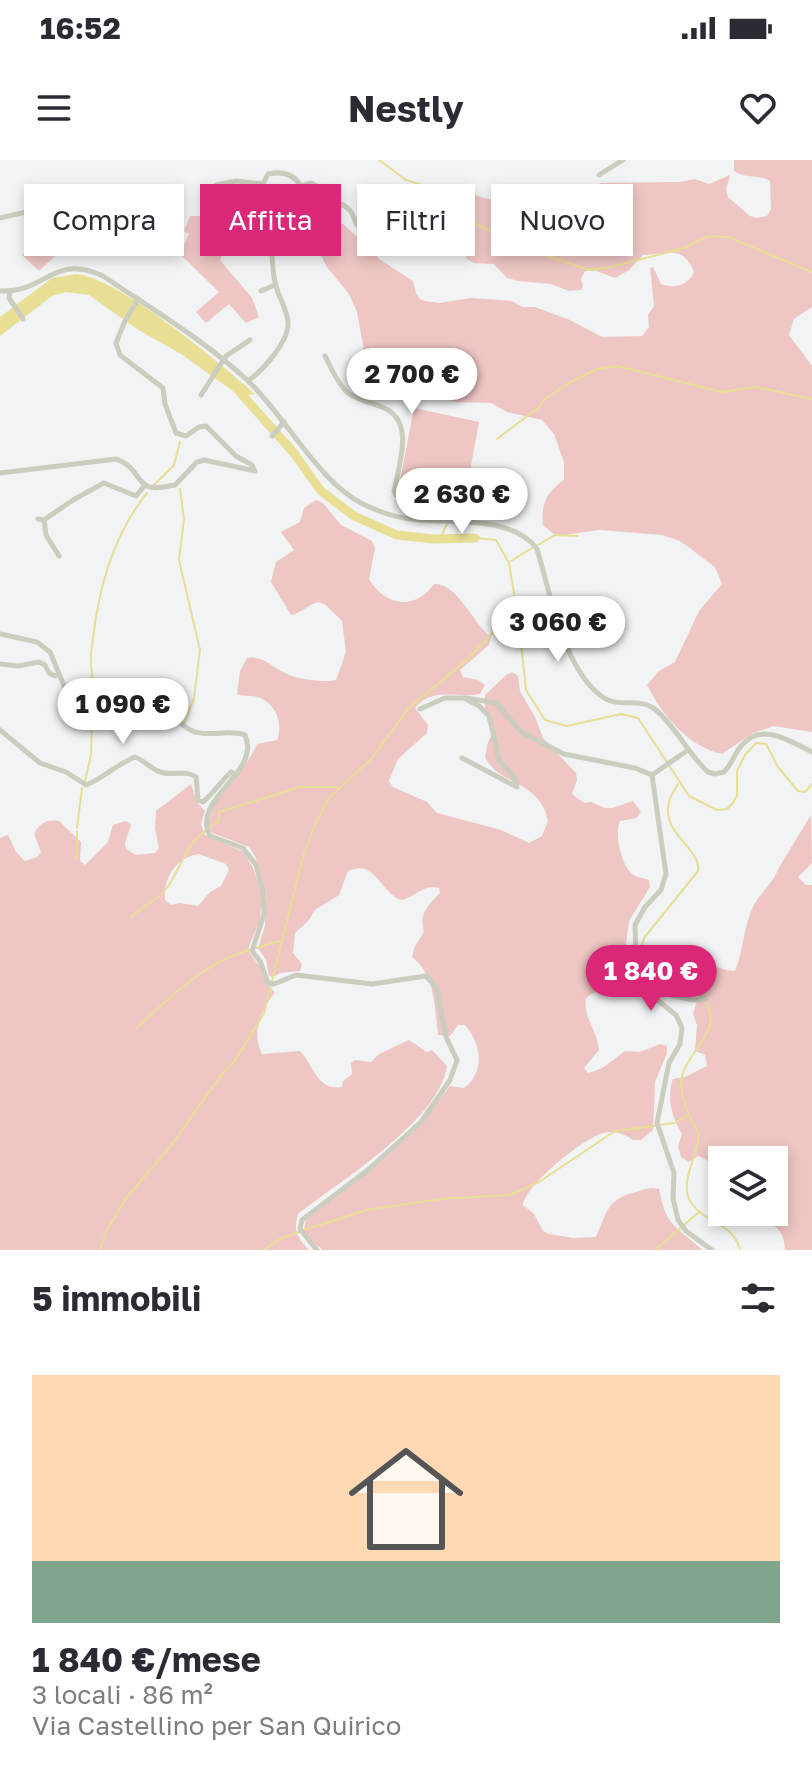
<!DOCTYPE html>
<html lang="it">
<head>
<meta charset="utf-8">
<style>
	body { margin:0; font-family:"Golos Text",sans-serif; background:#f7f7f7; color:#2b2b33; height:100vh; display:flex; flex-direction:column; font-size:30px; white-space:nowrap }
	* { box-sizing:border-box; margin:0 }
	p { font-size:26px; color:#7c7c81 }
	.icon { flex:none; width:44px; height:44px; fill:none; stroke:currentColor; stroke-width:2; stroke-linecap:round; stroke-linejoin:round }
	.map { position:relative; height:1090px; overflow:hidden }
	.side { display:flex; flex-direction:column; background:#fff; flex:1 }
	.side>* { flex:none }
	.banner { position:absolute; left:24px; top:24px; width:764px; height:72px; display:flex; gap:16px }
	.buttons { position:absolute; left:708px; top:986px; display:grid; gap:16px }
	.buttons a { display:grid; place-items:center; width:80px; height:80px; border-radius:0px; background:#fff; box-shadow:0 4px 12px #0003; font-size:40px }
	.price { position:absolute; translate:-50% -68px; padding:0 18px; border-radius:28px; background:#fff; color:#222; font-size:26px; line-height:52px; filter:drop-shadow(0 2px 4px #0008) }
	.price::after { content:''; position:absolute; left:50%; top:48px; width:24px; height:18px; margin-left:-12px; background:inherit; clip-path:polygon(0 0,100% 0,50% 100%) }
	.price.on { background:#db2777; color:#fff }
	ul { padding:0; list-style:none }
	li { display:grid; align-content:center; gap:16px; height:424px; padding:0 32px }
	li+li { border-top:2px solid #e1e1e2 }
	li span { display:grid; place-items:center; height:248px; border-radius:0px; color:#555 }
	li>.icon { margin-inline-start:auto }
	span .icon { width:144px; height:144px; fill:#fffc; stroke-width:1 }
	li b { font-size:34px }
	h2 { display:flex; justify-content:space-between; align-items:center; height:96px; padding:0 32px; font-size:34px }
	.tag { padding:0 28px; border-radius:0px; background:#fff; box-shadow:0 4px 12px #0003; font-size:28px; line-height:72px }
	.tag.on { background:#db2777; color:#fff }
	.status { display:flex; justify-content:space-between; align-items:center; height:56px; padding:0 40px; background:#fff; direction:ltr }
	.status svg { height:22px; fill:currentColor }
	header { display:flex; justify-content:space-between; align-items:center; height:104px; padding:0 32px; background:#fff; font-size:36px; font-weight:700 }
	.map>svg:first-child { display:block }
</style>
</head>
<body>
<div class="status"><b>16:52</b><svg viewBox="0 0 49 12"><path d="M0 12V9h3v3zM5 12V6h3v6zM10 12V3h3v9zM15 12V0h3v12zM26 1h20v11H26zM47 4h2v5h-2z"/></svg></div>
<header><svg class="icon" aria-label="menu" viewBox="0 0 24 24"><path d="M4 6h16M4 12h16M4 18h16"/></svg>Nestly<svg class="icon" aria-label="heart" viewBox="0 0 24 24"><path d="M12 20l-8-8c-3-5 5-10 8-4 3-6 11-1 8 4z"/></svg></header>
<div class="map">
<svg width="812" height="1090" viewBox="0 0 812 1090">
	<rect width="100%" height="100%" fill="#f2f3f4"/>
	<g fill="#eec6c4" fill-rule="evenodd">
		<path d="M 734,0 L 812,0 L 812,147 L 794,159 L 789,175 L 812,206 L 812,572 L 774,566 L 753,573 L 722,594 C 689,587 662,555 647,525 L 659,511 L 675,502 L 699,451 L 722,424 L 715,407 L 680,381 L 662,375 L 600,370 L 556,376 L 543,365 C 541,343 546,333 564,320 L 564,302 L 554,274 L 542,260 L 507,252 L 491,243 L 455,242 L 437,236 L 419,233 L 402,238 L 383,236 L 370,223 L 357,152 L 349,134 L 326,106 L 311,72 L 325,60 L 343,64 L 372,90 L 379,99 L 413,121 L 416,133 L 420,139 L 425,141 L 439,143 L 472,138 L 512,141 L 522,147 L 535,147 L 570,160 L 602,177 L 642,176 L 649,167 L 648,155 L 654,146 L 650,108 L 653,107 L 661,124 C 674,129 688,126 694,112 C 683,84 666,94 643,95 L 629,110 L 615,118 L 597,111 L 585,111 L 581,119 L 583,126 L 581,130 L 569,131 L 551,124 L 518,121 L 507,118 L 494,104 L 474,103 L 467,99 L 460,77 L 467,68 L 468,61 C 461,51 447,48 451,31 C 458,26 462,23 471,26 L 473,34 C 483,39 512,45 523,43 L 578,78 L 595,63 L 614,56 L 613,44 L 599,30 L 600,23 L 680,22 L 695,19 L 709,24 L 730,15 L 726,30 L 728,37 L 750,56 L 757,58 L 767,56 L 771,49 L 770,21 C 759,14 745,19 734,11 Z"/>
		<polygon points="190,56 205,56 226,67 233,86 223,94 220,100 252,138 259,157 246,163 229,144 206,163 196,152 219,132 180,94 189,74 184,71"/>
		<polygon points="38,80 46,80 55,89 55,96 39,111 22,95"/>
		<polygon points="414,248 479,262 466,333 438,329 436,337 398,331"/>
		<path d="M 316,340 L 323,343 L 341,365 L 372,381 L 375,388 L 369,419 C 385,446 415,451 434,424 C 458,423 473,464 491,477 L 489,485 L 460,510 L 463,517 L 478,520 L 485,525 L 480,534 C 457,539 433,526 415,548 L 428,565 L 427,573 L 398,599 L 389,621 L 393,627 L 427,642 L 437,653 L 501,670 L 529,683 L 542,676 L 548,661 C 540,620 500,627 485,597 L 488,582 L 495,569 L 485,549 L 485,535 L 506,515 L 512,512 L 518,516 L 520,531 L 535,557 L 543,578 L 576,613 L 577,620 L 572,634 L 584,643 L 591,642 L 605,648 L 612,648 L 633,641 L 641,652 L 636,658 L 620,661 C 614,674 621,702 630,712 C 635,718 642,717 649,720 L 650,727 L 629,761 L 626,784 L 628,823 C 614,831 599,825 586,839 C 583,857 598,872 599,890 L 584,908 L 588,913 C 605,909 612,900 625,891 L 640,892 L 660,884 L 667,886 L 667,893 L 655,922 L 653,970 L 641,980 L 633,980 C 625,974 613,970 603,973 C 582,979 526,1025 523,1045 L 534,1054 L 543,1071 L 549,1074 L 573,1078 L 596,1077 C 609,1048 606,1040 639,1031 C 647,1028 650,1027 659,1029 C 666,1068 676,1065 702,1090 L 323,1090 C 312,1081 299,1074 307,1059 C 361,1019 411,981 450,926 L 464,928 C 486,911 481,883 465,865 L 458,865 L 450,876 L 438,875 C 435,848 435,814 412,797 L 415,786 L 424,772 C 419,754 427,746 440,733 L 439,728 C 424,723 414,738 401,740 C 381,733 375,698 348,711 L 339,735 L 315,750 L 309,760 L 295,773 L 293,793 L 302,804 L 300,811 L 280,813 L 273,817 L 269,816 L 266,800 L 258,788 L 265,766 L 266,734 L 255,696 L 249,687 L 212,673 C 209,667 208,661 210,655 C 218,631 246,611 257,584 L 277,580 C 284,563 275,542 257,537 C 250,535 244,537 237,534 L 240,511 L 247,498 C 263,495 273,508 287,514 C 298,519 324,523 336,520 L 346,492 L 342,461 L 326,445 L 319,442 C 308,444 302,453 291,455 L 271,422 L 276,402 L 294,390 L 281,372 L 300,362 L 304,348 Z"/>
		<path d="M 191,624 L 197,642 L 205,651 L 201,664 L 205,675 L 244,692 L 253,708 L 261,731 L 261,745 L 260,760 L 249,786 L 249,792 L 260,807 L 266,824 L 275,832 C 261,850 251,872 262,894 L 300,891 C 314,906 317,931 342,927 L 343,921 L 352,914 L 351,903 L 355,900 L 371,902 L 379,894 L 409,880 L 427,892 L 432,890 L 447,906 C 439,961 340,1021 298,1054 C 293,1071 298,1078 309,1090 L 0,1090 L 0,678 L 8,675 L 16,692 L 25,701 L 37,697 L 41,692 L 34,674 C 39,663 48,659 59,661 L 81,682 L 80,701 L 85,705 L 108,682 L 113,665 L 126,661 L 131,665 L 125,683 L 126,689 L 136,695 L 155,693 L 159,688 L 155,669 L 156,651 ZM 199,694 L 226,704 L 229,710 L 221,726 L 210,732 L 198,746 L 180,743 L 171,745 L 165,740 C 163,718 176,697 199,694 Z"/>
		<path d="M 811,655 L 812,703 L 798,717 L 806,725 L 812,725 L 812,1090 L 785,1090 C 784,1062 767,1065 749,1052 L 774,1052 L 774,1000 L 722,1000 L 722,1026 L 716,1020 C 715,1006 711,1001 698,996 L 689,1002 L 681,997 L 678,986 L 682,974 C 672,958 666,936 673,919 L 685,917 L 707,906 L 705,895 L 695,891 L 697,865 L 693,854 L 700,831 L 689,821 L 686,809 L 691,799 C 708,800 719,811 735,811 C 744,790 743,766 754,745 C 761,732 774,722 778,709 Z"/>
	</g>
	<path fill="#e8de94" d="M 77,114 C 120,119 220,203 255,234 L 240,236 L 181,194 L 137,169 L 89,135 L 66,132 L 52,136 L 0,176 L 0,157 L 52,118 Z"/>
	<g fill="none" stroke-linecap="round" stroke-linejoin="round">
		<g stroke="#e8de94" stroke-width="2">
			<polyline points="379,0 406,20 431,28 453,51 482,67 553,98 589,110 611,107 684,88 708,76 728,77 812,112"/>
			<polyline points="497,279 538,248 546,238 569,223 597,209 617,206 722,232 756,227 812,239"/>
			<polyline points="154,325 174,305 180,282"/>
			<polyline points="180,329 184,359 179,400 200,490 194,538 185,562"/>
			<polyline points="475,378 496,380 509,403 519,464 526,530 545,560 567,566 621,554 638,558 689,636 717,650 727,649 733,643 737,635 737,611 745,595 756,583 766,584 778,607 798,631 805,632 812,624"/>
			<polyline points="440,379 447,364"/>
			<polyline points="538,385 555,375 578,376"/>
			<polyline points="511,401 532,388"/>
			<path d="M 91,503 C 90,494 92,486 93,478 C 99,426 114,374 147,333"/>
			<polyline points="91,505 94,532 91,560"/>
			<polyline points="85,621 91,595 92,565"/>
			<path d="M 678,624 C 675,630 670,636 669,642 C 660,673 702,689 698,711 L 644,778 C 636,805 647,808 669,817 C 678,820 686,826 693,831"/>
			<polyline points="210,667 218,662 219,652 300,627 337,627"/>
			<polyline points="77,668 82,628"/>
			<polyline points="77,671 77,698"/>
			<path d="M 131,758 C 141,746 156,742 166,729 C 182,708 182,689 205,671"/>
			<polyline points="256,788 280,781"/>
			<path d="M 706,842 C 725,874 680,894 681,926 C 682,938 686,950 692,961 C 694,965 697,968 698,972 C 702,992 676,1022 692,1044 C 706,1064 733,1062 740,1090"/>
			<path d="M 137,868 C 171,836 204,803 249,790"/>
			<polyline points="660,965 674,963 688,955"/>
			<polyline points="303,1070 367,1050 441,1039 510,1035 539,1022 615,971 655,966"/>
			<polyline points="100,1090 107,1070 126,1038 170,987 219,918 237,898 264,853 303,697 315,665 329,638 372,598 408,549 469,498 516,448"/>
			<polyline points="264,1090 280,1079 299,1072"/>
			<polyline points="655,1090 699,1052"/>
		</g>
		<polyline stroke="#e8de94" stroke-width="9" points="236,228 293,292 321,331 354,356 397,375 434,379 475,378"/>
		<g stroke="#cbcdbe" stroke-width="5">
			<polyline points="599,15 623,0"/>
			<polyline points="0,58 55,45 67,40"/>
			<path d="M 0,131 C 47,133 52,93 103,116 C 152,149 204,180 247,220 C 284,254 319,323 363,344 C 377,351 395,357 410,359 C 447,364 512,354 537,389 C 550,432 564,512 604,538 C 620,548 640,537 656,550 C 676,567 688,594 708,612 L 715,614 L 724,612 C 732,604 734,594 742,585 C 762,561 791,582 812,592"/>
			<polyline points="261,131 275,125"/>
			<polyline points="10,132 9,138 23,159"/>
			<path d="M 325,196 C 331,207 338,225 348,233 C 359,241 371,242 382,247 C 416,260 399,304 394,331 L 396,335 L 444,342"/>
			<path d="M 248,221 C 263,210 290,181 288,161 C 286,148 279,137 276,126 C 269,103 278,88 259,67 C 246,54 226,50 210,42 L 216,25 L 236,21 L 263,24 L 268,14 C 282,11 294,14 301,26 L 311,23 L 334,36 L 340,44 C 354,48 352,60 361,70 C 369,78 381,82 392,85"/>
			<polyline points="201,235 226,196 250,180"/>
			<polyline points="272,276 284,262"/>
			<path d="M 0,313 L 116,299 C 136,306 135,319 147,326 C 154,330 167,326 175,325 L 197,302 L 204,300 L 255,311 L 252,305 L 236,296 L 206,266 L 199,267 L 186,276 L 176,273 L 165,244 L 163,228 L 120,195 L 116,183 L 125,161 L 138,139"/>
			<polyline points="38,359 44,360 73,340 104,323 136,336 145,325"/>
			<polyline points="44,360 46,375 59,396"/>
			<polyline points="441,360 444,338"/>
			<path d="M 0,474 L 37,482 L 50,492 L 67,533 L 79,543 L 89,562 L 99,565 L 141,536 C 166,531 171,558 187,568 C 204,580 227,568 245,575 C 262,614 190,638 210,676 L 243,688 L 256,705 L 263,732 L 264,754 L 252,791 L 260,801 L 268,823 L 274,824 L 296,815 L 372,824 L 426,816 L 436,827 L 446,877 L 457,900 L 450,920 L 421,962 L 369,1009 L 302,1060 L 300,1069 L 317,1090"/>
			<polyline points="0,504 18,506 39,502 45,505 49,513 55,516 58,514"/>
			<polyline points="420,549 445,538 466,538 496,543 521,572 564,594 635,608 652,615"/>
			<path d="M 0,570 L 40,603 L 66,612 L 86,625 C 104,618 117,604 135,597 C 146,601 152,611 164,613 C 176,615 186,610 196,617 L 198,640 L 203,642 C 214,633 221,621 231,612 L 235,614"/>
			<polyline points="688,590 652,615 666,714 661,730 645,747 635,765 636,795 642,824 651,835 676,855 682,868 680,884 669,903 657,963 674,1013 673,1038 678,1060 686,1071 712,1090"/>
			<polyline points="462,598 517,627 514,617 499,600 489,556 479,546 466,539"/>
			<polyline points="647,829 692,840 705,839 696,831"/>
		</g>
	</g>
</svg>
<div class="buttons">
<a><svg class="icon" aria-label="layers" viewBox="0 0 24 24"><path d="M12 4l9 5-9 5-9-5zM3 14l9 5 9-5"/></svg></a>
</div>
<b class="price" style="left:412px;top:256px">2 700 €</b>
<b class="price" style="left:462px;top:376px">2 630 €</b>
<b class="price" style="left:558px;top:504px">3 060 €</b>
<b class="price" style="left:123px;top:586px">1 090 €</b>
<b class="price on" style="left:651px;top:853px">1 840 €</b>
<div class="banner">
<a class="tag">Compra</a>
<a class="tag on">Affitta</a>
<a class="tag">Filtri</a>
<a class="tag">Nuovo</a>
</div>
</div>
<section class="side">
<h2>5 immobili<svg class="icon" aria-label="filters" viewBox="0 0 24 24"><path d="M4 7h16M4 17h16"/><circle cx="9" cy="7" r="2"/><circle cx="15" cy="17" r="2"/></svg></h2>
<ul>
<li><span style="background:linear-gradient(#ffd9b3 75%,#7fa58c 0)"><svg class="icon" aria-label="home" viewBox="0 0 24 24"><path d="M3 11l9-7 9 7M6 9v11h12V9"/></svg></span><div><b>1 840 €/mese</b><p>3 locali · 86 m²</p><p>Via Castellino per San Quirico</p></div></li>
</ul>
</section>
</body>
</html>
